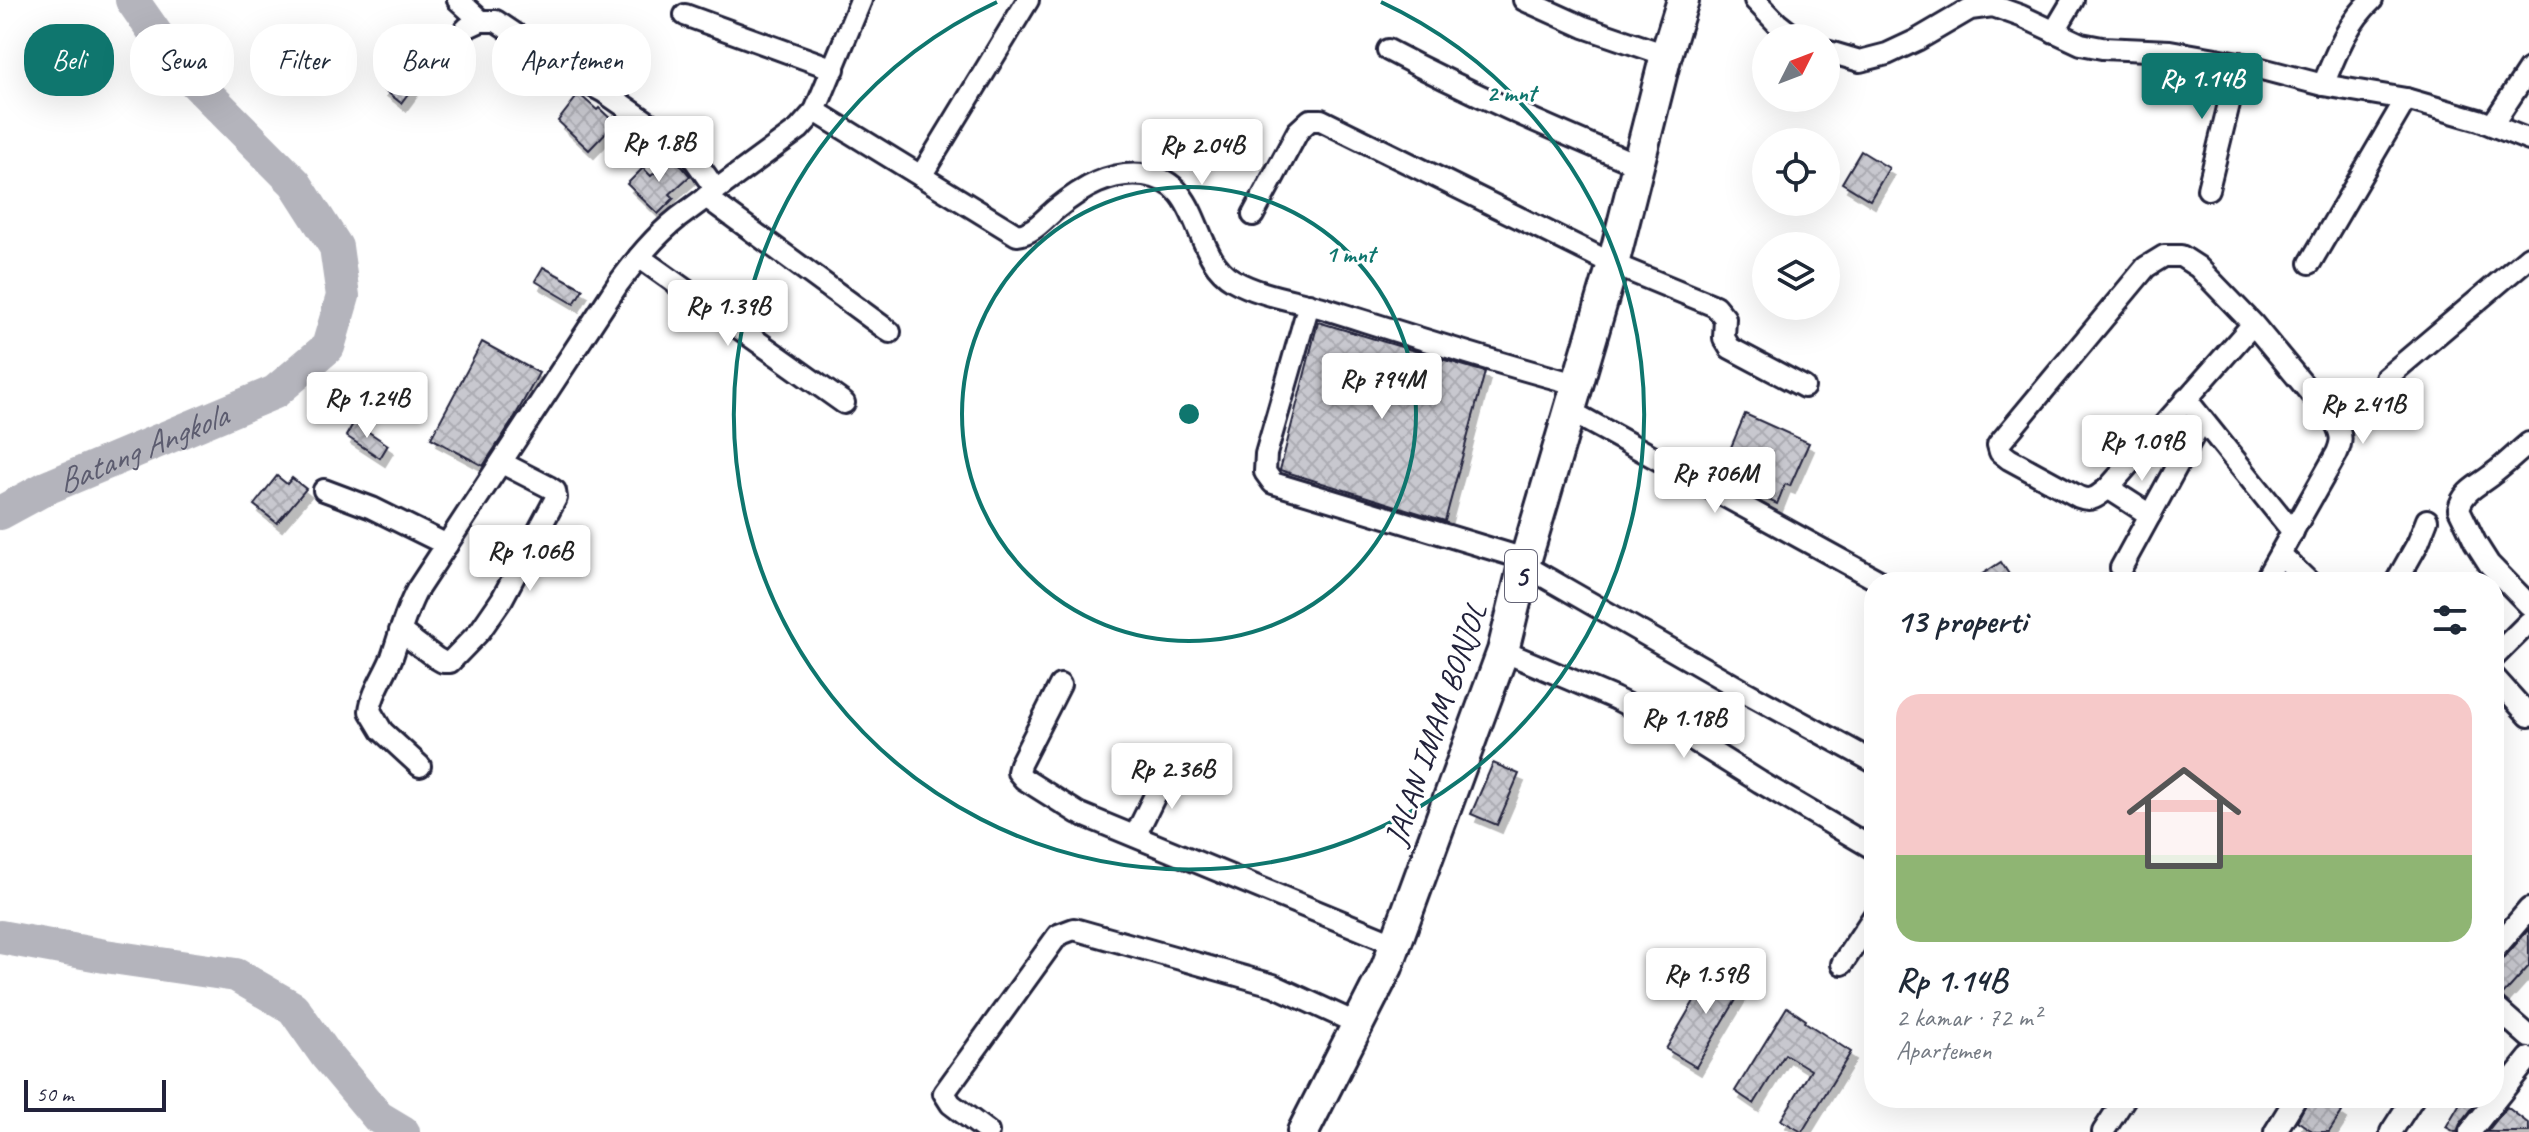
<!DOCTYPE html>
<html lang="id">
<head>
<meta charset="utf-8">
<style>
	body { margin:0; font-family:Caveat,sans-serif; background:#f2f2f3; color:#1f2937; height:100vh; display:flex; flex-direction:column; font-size:30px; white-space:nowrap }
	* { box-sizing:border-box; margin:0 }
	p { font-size:26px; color:#747a83 }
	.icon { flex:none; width:44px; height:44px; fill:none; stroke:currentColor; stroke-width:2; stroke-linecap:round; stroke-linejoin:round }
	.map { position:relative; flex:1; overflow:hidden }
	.details { position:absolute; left:1864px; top:572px; width:640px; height:536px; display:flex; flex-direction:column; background:#fff; border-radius:32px; box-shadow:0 8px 32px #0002 }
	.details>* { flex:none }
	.hud { position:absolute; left:24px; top:24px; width:760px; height:72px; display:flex; gap:16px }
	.needle { width:52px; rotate:48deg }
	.controls { position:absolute; left:1752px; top:24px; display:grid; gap:16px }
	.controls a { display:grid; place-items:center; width:88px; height:88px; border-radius:50%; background:#fff; box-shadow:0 8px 32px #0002; font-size:40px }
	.scale { position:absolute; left:24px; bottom:20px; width:142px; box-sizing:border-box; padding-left:8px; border:4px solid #22223b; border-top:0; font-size:22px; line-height:28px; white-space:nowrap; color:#22223b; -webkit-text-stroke:6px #fff; paint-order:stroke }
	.price { position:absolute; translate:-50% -68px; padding:0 18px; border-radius:8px; background:#fff; color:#222; font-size:26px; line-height:52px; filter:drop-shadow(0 2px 4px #0008) }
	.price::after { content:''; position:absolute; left:50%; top:48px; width:24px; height:18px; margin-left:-12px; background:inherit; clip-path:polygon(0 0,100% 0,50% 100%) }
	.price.on { background:#0f766e; color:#fff }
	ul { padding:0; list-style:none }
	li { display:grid; align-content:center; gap:16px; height:424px; padding:0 32px }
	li+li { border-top:2px solid #e0e1e3 }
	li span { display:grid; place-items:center; height:248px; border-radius:24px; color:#555 }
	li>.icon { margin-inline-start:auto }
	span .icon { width:144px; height:144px; fill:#fffc; stroke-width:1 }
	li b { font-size:34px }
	h2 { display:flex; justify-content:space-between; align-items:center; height:96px; padding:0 32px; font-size:34px }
	.chip { padding:0 28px; border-radius:32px; background:#fff; box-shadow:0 8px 32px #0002; font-size:28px; line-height:72px }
	.chip.on { background:#0f766e; color:#fff }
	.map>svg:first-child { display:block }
</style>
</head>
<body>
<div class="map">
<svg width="2529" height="1132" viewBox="0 0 2529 1132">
	<defs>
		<pattern id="building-cross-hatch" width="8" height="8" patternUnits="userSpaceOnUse" patternTransform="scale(2)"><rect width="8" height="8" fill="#c8c8cf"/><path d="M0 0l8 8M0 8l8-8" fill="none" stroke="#acacb3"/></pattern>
		<filter id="shadow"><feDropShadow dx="5" dy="8" stdDeviation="0" flood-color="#0004"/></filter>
	</defs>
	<rect width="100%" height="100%" fill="#fff"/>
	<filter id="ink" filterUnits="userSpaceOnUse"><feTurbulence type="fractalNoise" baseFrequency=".0125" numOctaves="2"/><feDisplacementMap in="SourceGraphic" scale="16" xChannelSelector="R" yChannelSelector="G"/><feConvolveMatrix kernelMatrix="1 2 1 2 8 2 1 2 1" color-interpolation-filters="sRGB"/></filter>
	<g filter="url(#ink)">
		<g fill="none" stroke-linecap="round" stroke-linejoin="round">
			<g stroke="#b4b4bc" stroke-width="34">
				<path id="s1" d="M 0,513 L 46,488 L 275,392 L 328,347 L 343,296 L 336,247 L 295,183 L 176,63 L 132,0"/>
				<polyline points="0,937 105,956 236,975 293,1008 326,1055 378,1117 403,1132"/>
			</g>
		</g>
		<g fill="url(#building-cross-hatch)" stroke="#22223b" stroke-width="2" filter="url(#shadow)">
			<polygon points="425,30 440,41 442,48 401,103 382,88"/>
			<polygon points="579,94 597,110 599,108 615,123 589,150 558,121"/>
			<polygon points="1861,151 1889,168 1870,200 1842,183"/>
			<polygon points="673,156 690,176 670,194 674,198 658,214 627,184 643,168 651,176"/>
			<polygon points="543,267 583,289 574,304 535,281"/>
			<polygon points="1318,322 1485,372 1445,521 1280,470"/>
			<polygon points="482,342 539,373 513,420 483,466 431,438"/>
			<polygon points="1745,414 1809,443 1790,486 1785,484 1777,504 1746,490 1754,471 1726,459"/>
			<polygon points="354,422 388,445 380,458 346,436"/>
			<polygon points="277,476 287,484 292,478 306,489 277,523 254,505"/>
			<polygon points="2001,562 2014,582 1970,582"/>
			<polygon points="1493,763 1519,774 1497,825 1471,814"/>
			<polygon points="2529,929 2529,966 2502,996 2494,988 2494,963 2504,958"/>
			<polygon points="1715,965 1746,983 1696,1067 1666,1049"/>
			<polygon points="1787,1007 1806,1020 1805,1022 1851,1052 1802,1132 1781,1120 1811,1070 1785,1054 1754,1104 1735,1091"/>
			<polygon points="2309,1098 2321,1098 2342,1112 2329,1132 2314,1132 2297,1121"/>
			<polygon points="2463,1098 2480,1098 2460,1124 2457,1132 2455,1132 2446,1127"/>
			<polygon points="2507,1107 2529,1124 2529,1132 2487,1132"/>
		</g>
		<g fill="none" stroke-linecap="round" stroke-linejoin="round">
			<g stroke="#22223b" stroke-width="26">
				<g id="minor">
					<polyline points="458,0 481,21"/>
					<polyline points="1524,0 1584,27 1666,55"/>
					<polyline points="1755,0 1777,23 1796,38"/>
					<polyline points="685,15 834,69"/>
					<polyline points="2054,32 2073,0"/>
					<polyline points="453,42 468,27 481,21 496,21 517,35 551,64 604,92 682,146 692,156 716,190"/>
					<path d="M 1388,50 C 1469,93 1553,129 1638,165"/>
					<polyline points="1826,51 1860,61 1887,54 1917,40 1970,9 1993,6 2021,16 2081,44 2102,48 2170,51 2239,63 2323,85 2406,99 2479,120 2529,140"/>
					<path d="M 2323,85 C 2336,54 2347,23 2372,0"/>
					<path d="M 815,111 L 1017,235 C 1034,233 1044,219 1056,209 C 1082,188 1110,171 1144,175 C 1203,181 1191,256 1233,280 C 1261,296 1296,300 1326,309 C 1409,335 1492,362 1576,384"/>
					<polyline points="2492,125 2529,69"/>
					<polyline points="921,176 1028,0"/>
					<polyline points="2208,189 2239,63"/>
					<polyline points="706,197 890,332"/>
					<polyline points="1253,215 1298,131 1310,120 1321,120 1613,264 1715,306 1725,318 1724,338 1730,348 1804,387"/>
					<polyline points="639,257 844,403"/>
					<polyline points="2310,263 2406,99"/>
					<polyline points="1309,304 1266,454 1265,472 1273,483 1525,559"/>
					<path d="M 2253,324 L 2108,488 C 2097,497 2092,502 2079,497 L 2009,459 L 2000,452 L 1998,445 L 2146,267 L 2164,256 L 2181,256 L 2198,267 L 2253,324 L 2336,424 C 2342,436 2342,441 2337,453 L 2264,582"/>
					<polyline points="2386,378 2529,257"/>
					<polyline points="2186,399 2293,532"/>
					<polyline points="1570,411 1881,582"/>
					<path d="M 2529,443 C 2517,453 2506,464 2494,473 C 2480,485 2463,490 2459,509 L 2475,542 L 2489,564 L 2529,605"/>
					<polyline points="2108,488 2150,515"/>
					<polyline points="324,490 372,508 447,545"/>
					<polyline points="2280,554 2309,582"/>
					<polyline points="1524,565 1742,690 1874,762"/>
					<polyline points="2121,568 2202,420"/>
					<polyline points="2396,582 2418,543 2427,520"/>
					<polyline points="400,631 436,658 443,662 450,662 480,631 502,599 556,498 555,491 549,487 502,463"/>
					<polyline points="1503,651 1614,698 1679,731 1760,782 1874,849"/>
					<polyline points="2494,657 2529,622"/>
					<polyline points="2494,677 2529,716"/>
					<polyline points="1060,685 1020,764 1018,772 1024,779 1078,813 1396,944"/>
					<path d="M 420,766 L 382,731 L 370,711 C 372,692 385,675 392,657 C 400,634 405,612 417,590 L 618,284 C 636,260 654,237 678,218 L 799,129 L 815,111 L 861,0"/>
					<polyline points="1135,836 1170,765"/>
					<polyline points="2494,950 2529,909"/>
					<polyline points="1842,964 1874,916"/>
					<polyline points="2494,1006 2529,1037"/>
					<polyline points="988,1132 951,1104 944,1093 1058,935 1074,929 1273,985 1358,1024"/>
					<polyline points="2103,1132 2125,1098"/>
					<polyline points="2275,1132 2296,1098"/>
					<polyline points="2391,1132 2413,1098"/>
					<polyline points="2470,1132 2529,1058"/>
				</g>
			</g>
			<g stroke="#22223b" stroke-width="36">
				<polyline id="highway" points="1303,1132 1387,967 1503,651 1524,565 1613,264 1666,55 1683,0"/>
			</g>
			<use href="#minor" stroke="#fff" stroke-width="20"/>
			<use href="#highway" stroke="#fff" stroke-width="30"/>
		</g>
	</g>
	<g fill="none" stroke="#0f766e" stroke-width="4">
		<circle cx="1189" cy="414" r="227"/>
		<path d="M1381 2A455 455 0 1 1 997 2"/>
	</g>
	<g text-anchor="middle" stroke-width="6" stroke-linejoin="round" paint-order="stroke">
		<rect fill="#fff" stroke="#646476" stroke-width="2" x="1505" y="550" width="32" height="52" rx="6"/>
		<g font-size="30" font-weight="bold" fill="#22223b">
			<text x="1521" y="586">5</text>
		</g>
		<g font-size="32" fill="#22223b" stroke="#fff">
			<text transform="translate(1435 724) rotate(-71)" y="11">JALAN IMAM BONJOL</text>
		</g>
		<g font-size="34" font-style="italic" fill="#5c5c6f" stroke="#fff">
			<text dy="12" stroke="none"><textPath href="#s1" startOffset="156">Batang Angkola</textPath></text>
		</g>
	</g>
	<circle cx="1189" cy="414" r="12" fill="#0f766e" stroke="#fff" stroke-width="4"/>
	<g font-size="24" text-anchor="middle" font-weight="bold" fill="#0f766e" stroke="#fff" stroke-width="6" stroke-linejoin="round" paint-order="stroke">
		<text x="1511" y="101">2 mnt</text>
		<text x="1350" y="262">1 mnt</text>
	</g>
</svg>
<div class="controls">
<a><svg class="needle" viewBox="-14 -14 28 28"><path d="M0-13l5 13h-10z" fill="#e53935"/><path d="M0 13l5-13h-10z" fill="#747a83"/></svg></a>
<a><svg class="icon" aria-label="locate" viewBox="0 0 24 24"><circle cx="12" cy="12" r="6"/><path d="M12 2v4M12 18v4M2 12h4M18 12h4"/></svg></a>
<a><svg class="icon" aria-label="layers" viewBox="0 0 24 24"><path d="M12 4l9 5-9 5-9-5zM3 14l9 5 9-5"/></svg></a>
</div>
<div class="scale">50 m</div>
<b class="price on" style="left:2202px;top:121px">Rp 1.14B</b>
<b class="price" style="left:659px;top:184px">Rp 1.8B</b>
<b class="price" style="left:1202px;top:187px">Rp 2.04B</b>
<b class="price" style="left:728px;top:348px">Rp 1.39B</b>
<b class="price" style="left:1382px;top:421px">Rp 794M</b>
<b class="price" style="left:367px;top:440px">Rp 1.24B</b>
<b class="price" style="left:2363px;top:446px">Rp 2.41B</b>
<b class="price" style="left:2142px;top:483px">Rp 1.09B</b>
<b class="price" style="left:1715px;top:515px">Rp 706M</b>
<b class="price" style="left:530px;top:593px">Rp 1.06B</b>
<b class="price" style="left:1684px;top:760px">Rp 1.18B</b>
<b class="price" style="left:1172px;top:811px">Rp 2.36B</b>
<b class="price" style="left:1706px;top:1016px">Rp 1.59B</b>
<div class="hud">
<a class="chip on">Beli</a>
<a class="chip">Sewa</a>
<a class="chip">Filter</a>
<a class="chip">Baru</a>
<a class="chip">Apartemen</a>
</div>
<section class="details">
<h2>13 properti<svg class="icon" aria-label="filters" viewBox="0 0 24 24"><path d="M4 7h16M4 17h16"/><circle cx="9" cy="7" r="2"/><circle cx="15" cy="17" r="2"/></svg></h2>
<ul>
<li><span style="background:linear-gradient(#f6c9c9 65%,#8fb573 0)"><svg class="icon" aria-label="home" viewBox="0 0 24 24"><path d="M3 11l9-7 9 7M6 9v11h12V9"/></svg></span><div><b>Rp 1.14B</b><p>2 kamar · 72 m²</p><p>Apartemen</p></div></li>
</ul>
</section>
</div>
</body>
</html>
